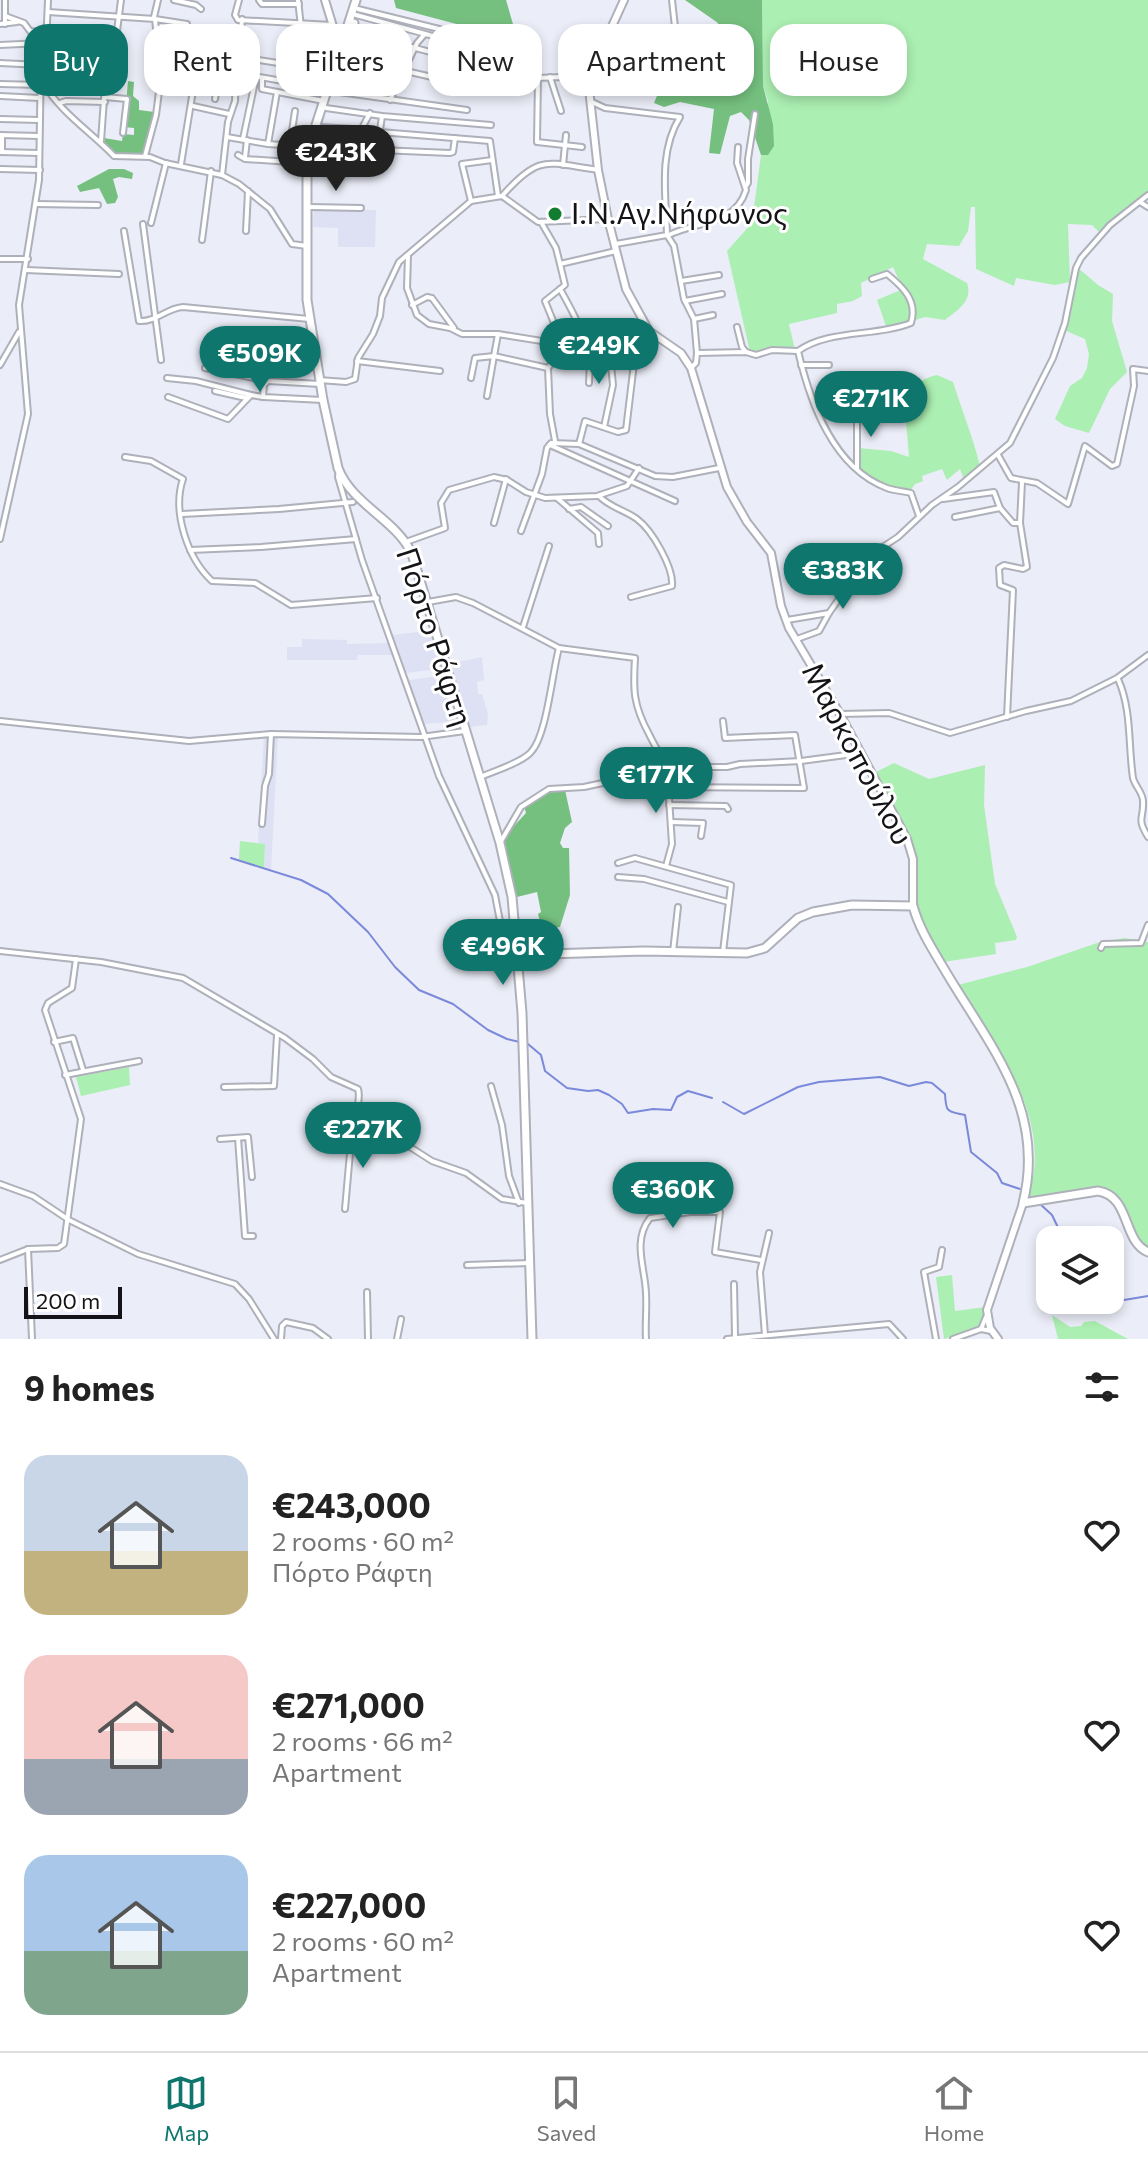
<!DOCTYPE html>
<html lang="en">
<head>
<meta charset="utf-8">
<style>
	body { margin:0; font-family:Commissioner,sans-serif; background:#f2f2f2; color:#222; height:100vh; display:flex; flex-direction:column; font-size:30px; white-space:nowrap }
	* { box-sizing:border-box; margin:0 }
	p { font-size:26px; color:#767676 }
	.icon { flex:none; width:44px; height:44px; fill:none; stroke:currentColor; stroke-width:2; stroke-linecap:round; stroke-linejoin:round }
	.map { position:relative; height:1339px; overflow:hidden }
	.panel { display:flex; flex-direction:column; background:#fff; flex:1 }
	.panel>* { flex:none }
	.banner { position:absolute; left:24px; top:24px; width:1100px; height:72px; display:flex; gap:16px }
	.tools { position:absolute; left:1036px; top:1226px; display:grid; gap:16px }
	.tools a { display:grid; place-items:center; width:88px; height:88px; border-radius:16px; background:#fff; box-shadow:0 4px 12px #0003; font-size:40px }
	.scale { position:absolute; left:24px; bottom:20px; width:98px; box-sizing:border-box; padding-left:8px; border:4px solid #141418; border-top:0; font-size:22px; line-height:28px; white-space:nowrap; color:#141418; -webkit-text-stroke:6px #fff; paint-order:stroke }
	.price { position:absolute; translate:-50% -68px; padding:0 18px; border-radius:28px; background:#0f766e; color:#fff; font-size:26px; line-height:52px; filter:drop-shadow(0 2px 4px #0008) }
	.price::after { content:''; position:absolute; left:50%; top:48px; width:24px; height:18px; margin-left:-12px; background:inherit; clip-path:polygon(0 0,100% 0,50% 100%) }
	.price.active { background:#222; color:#fff }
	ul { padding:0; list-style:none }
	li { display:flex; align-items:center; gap:24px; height:200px; padding:0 24px }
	li span { display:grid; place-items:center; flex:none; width:224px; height:160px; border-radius:24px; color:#555 }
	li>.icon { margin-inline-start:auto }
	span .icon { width:96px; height:96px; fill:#fffc; stroke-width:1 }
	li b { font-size:34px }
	h2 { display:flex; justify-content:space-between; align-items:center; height:96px; padding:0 24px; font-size:34px }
	.chip { padding:0 28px; border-radius:24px; background:#fff; box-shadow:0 4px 12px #0003; font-size:28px; line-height:72px }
	.chip.active { background:#0f766e; color:#fff }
	.tabs { display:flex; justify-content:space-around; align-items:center; height:112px; border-top:2px solid #e0e0e0; background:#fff; font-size:22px; color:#767676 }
	.tabs a { display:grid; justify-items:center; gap:4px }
	.tabs .active { color:#0f766e }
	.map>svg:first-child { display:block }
</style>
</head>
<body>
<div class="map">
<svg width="1148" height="1339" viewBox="0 0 1148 1339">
	<rect width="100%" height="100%" fill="#ebedf8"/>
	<g fill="#dde1f3">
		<polygon points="314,209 376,210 375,247 338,247 338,228 313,227"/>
		<polygon points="434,630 445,668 406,673 393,635"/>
		<polygon points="302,639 347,640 347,644 392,643 395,655 358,655 357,660 287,660 287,647 302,647"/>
		<polygon points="482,657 484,680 477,682 478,694 482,694 488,714 487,725 467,727 449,664"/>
		<polygon points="447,675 460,721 424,724 408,680"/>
		<polygon points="264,735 278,735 271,870 264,869 265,844 258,843"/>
	</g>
	<g fill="#acefb2">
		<path d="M 762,0 L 1148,0 L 1148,194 L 1100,233 L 1092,225 L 1068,224 L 1070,282 L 1055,285 L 1016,278 L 1014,286 L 976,269 L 975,207 L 971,207 L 968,231 L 959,246 L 927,244 L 923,259 L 967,283 C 973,301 958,310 945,320 L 925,317 L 887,329 L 877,300 L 903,289 L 893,267 L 861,283 L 862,296 L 853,301 L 837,304 L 837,313 L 789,324 L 795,350 L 750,352 L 727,251 L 752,223 L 761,155 L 768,155 L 768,101 L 763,86 Z"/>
		<polygon points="1078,268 1098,285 1113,294 1112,321 1127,372 1110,389 1089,433 1065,426 1055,419 1070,386 1082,378 1087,368 1089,354 1085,339 1064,330"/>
		<path d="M 937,375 L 953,382 C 962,411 973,437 980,466 L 964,480 L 960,469 L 947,480 L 942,469 L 922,476 L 923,481 L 915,484 L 910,491 L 883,485 L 859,468 L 859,448 L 891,451 L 909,457 L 905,409 L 907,409 L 900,387 C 920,386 919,379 937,375 Z"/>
		<polygon points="894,763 929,779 985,765 984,805 995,884 1017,937 1016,940 995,943 996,954 943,962 916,907 913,847 874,773"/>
		<polygon points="240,841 265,844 264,869 239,859"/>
		<path d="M 1125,938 L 1148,942 L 1148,1248 C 1137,1240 1136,1230 1131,1219 C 1124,1205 1115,1196 1103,1187 L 1026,1203 C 1029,1193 1032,1182 1034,1172 C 1042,1103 992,1040 958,985 L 1027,967 L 1100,942 Z"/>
		<polygon points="129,1067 130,1085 81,1096 76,1077"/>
		<polygon points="952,1275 955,1311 986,1307 979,1328 944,1339 936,1277"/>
		<polygon points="1052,1315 1070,1327 1081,1326 1084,1322 1095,1321 1128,1339 1058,1339"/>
	</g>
	<g fill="#75c07f">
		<polygon points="394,0 506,0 515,31 514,34 498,35 396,8"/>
		<polygon points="685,0 762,0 763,86 773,124 774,146 768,155 761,155 749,120 741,112 730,116 720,154 709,153 714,109 680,102 664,107 654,103 671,62 687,54 717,52 718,23"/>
		<polygon points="128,81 134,82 133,96 139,101 139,110 154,112 144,154 114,153 103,141 104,138 122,141 123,134 134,135 134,128 124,127"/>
		<polygon points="109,169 124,169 133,173 132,179 119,177 113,179 118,197 115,203 107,204 99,188 80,192 77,186"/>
		<polygon points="550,790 565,790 572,822 565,828 560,843 563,848 569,848 570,895 560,927 542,930 538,914 541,912 537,892 517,897 501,843 510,826 514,826 526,813 524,806"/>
	</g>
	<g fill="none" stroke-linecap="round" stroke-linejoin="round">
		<g stroke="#7a89d9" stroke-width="2">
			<polyline points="231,858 301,880 328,894 368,932 395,967 419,990 453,1004 488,1030 507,1039 528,1044 541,1055 545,1071 567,1088 588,1091 598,1090 609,1095 622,1104 628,1113 653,1109 671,1110 677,1097 688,1091 712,1098"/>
			<path d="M 723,1102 L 744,1114 L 798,1087 L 819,1082 L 880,1077 L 909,1086 L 926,1082 L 932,1083 L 945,1094 C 946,1113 947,1111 965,1115 L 971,1152 L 997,1173 L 1002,1183 L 1020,1189"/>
			<polyline points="1039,1203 1052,1215 1064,1240"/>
			<polyline points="1110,1297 1124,1300 1148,1296"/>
		</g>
		<g stroke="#aeb0ba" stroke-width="8">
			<g id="minor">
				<polyline points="174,0 196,5 201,9"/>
				<polyline points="239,0 235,15 238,20 332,25"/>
				<polyline points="259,0 262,4 299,4"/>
				<polyline points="298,0 304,53 336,60"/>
				<polyline points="672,0 676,36"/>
				<polyline points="358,9 500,44"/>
				<polyline points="48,12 155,19 161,76 156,115 145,156"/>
				<polyline points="356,15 502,55"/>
				<polyline points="5,16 24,23 30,31 44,32"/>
				<polyline points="154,17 158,0"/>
				<polyline points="155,19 187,24"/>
				<polyline points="242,19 239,57 304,67"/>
				<polyline points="0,24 17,22"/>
				<polyline points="5,24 5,0"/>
				<polyline points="351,31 453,58 456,61 451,82"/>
				<polyline points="0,45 42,43"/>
				<polyline points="66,51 91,54 101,85"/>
				<polyline points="344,57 498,92"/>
				<polyline points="0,63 41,65"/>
				<polyline points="455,66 486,72"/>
				<polyline points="550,77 561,111"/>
				<polyline points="262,79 262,89 324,101"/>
				<polyline points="41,81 105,85 101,141"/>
				<path d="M 43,83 C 61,113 91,132 114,156 L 150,157 L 165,163 L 222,175 L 239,184 L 270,209 L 292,244 L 307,246"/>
				<polyline points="0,84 41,85"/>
				<polyline points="105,85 106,71 114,54 121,0"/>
				<polyline points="332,91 467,110"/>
				<polyline points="0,96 40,98"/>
				<polyline points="105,97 127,99 123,133"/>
				<polyline points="215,99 220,70"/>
				<polyline points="390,100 417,43 424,35"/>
				<path d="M 592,102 L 605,108 L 680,117 C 658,152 666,196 667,235 L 616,244"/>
				<polyline points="60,103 66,101 105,102"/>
				<polyline points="193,106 229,114"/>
				<polyline points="326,108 382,116 491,125"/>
				<polyline points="382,116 378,144 380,150 450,153 453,152 455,138"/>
				<polyline points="0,119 39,120"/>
				<polyline points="320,127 370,130 379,135"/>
				<polyline points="361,130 370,113"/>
				<polyline points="380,132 490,141 498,196"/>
				<polyline points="0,135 39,136"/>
				<polyline points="227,137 268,144 310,147"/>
				<polyline points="243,139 256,77"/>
				<polyline points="268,144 277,92"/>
				<polyline points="290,144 295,111"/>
				<polyline points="582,147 537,142 538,78 561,77 589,89"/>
				<polyline points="0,152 39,153"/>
				<polyline points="2,152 2,135"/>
				<polyline points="238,155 245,159 306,163"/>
				<polyline points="245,157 247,140"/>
				<polyline points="181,164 197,66 300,84 304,80 304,53"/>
				<polyline points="563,165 566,135"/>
				<polyline points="0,169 40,170"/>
				<polyline points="222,175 228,122 235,101 236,73"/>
				<polyline points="746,186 748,183 748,159 755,114"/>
				<path d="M 502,196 C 540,153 547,163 598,170"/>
				<polyline points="471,201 462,164 492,160"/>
				<polyline points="1140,202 1148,207"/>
				<polyline points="36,204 98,205"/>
				<polyline points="310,207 361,208"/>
				<polyline points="541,222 556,248 560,264 616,251"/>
				<polyline points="151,223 166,163"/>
				<polyline points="143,224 161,360"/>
				<path d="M 124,231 L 139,321 C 156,322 167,308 183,307 L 309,319"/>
				<polyline points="246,231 248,191"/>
				<polyline points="667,235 674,246 684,299 694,319 697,353"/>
				<path d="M 669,235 C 697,221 735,226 746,190 L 737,163 L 738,147"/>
				<polyline points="202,240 211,171"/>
				<polyline points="408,256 407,288 417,315 429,324 450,328 462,334 497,334"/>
				<polyline points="0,259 28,259"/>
				<polyline points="560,264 565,285 545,301 567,355"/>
				<polyline points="26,270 119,274"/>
				<path d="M 872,279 L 887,274 C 903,287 918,301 911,323 C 875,337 829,329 798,351 C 810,402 833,468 887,488 C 895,491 904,491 911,493 L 919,516"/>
				<polyline points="681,281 719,275"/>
				<path d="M 560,289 C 577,319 593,348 589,383"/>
				<polyline points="685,301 722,294"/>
				<polyline points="412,305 427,297 432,298 454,328"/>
				<polyline points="694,319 713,315"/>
				<polyline points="737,327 742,347 746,352"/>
				<polyline points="548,342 498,334 494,356 548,368 556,358 609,346 649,331"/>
				<polyline points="357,361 440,371"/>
				<polyline points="0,365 19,332"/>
				<polyline points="801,365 829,365"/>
				<polyline points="205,368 268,381 320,384"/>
				<polyline points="548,368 550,414 555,441"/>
				<polyline points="691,368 696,363 697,353 746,352 756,355 772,350 798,351"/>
				<polyline points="167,378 196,381 251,395"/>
				<polyline points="471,378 475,358 494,356 487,396"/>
				<polyline points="828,379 835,402 857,408 857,468"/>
				<polyline points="319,380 346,382 355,379 358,358 373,334 380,316 382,298 399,262 471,201 502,196 538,222 607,219"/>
				<polyline points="267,382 264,385 263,397 323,400"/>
				<polyline points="215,391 246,398"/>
				<polyline points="168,397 228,419 251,395 263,397"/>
				<polyline points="604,427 613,385 609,346"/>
				<polyline points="579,444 585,421 618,432 626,430 635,355 630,339"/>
				<polyline points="550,445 675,501"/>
				<polyline points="998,455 1011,478 1037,483 1068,504 1085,446 1112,466 1117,464 1134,386 1133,369 1148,371"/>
				<path d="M 125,457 L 151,461 L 183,479 C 172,511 187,558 212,581 L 255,583 L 291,605 L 377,598"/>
				<polyline points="339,470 338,477 362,560 439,776 495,895 506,953"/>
				<path d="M 599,496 C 609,507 625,510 637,519 C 652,530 674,568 672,586 L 631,597"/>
				<polyline points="557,498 598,533 599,544"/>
				<polyline points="943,499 994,492 1000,508 955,517"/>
				<polyline points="1000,508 1013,523 1020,523 1027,567 1023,569 1004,565 999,568 1000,585 1013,590 1007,717"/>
				<polyline points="569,509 581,507 608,526"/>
				<polyline points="182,514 279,509 353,502"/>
				<polyline points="494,523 506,479"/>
				<polyline points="1020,523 1022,482"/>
				<polyline points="521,531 542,474 547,448 551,443 579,444 655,476 673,477 719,468"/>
				<polyline points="0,539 28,414 19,305 39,180 41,58 47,23 48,0"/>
				<polyline points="406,542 445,528 441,503 449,490 494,477 507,480 526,492 545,498 597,496 627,486 639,468"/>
				<polyline points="190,550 261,547 356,539"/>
				<polyline points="428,602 456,597 473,603 559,648"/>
				<polyline points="829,613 869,556 898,537 932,505 958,487 1010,443 1053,358 1065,323 1076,268 1081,258 1110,225 1148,195"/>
				<polyline points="787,620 829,613 819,631 797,639"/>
				<polyline points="523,627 549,546"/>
				<path d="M 1118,679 C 1132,710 1128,745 1133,778 C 1135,786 1143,793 1143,801 C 1144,820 1136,817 1148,837"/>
				<polyline points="840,714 889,713 950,733 1026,711 1071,701 1117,678 1148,655"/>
				<polyline points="0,721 189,741 271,734 421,737 465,731"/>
				<polyline points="663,764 667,767 727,767 740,764 801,761 861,753"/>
				<path d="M 480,777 C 492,772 523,762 531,752 C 547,735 552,673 559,648 L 635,658 C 633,689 633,705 649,734 C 654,745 660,752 663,764 L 645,774 L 584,787 L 549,789 L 521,807 L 500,843"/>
				<polyline points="668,787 804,788 795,735 725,738 723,721"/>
				<polyline points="669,805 726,806 728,809"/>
				<polyline points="671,822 703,823 701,836"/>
				<polyline points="262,824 265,786 269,774 271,734"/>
				<polyline points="618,863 635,858 731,885 723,952"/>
				<polyline points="666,866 672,844 667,767"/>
				<polyline points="618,877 644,879 728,902"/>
				<polyline points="1101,948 1103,944 1141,943 1148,925"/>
				<path d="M 0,951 L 101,962 L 183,978 L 285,1038 L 313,1059 L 331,1077 L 358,1089 C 362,1101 352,1115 359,1126 L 396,1138 L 432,1161 L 466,1173 L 502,1199 L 527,1203"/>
				<polyline points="673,952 678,907"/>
				<polyline points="54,1042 73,1038 83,1070"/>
				<polyline points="65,1075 139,1061"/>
				<polyline points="491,1086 502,1125 509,1176 519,1203"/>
				<polyline points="224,1087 274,1086 277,1035"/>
				<polyline points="238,1138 245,1236 253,1236"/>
				<polyline points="220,1139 248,1137 252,1177"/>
				<polyline points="0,1184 33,1196 69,1220 138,1254 235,1284 249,1299 274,1339"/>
				<polyline points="345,1209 351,1142 356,1123"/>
				<polyline points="28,1249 32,1339"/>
				<polyline points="0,1260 28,1249 58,1248 64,1244 81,1119 45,1010 48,1003 72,988 76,959"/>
				<polyline points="467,1265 529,1263"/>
				<polyline points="734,1284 735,1336"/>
				<polyline points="367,1292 368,1339"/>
				<polyline points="986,1317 981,1329 991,1331"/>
				<polyline points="765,1335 760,1272 769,1233"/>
				<polyline points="281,1339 282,1326 286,1322 313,1328 328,1339"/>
				<polyline points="397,1339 401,1319"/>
				<path d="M 646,1339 C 645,1323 647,1309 646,1293 C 645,1267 632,1241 650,1218 L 690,1212 L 720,1212 L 715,1252 L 761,1260"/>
				<polyline points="727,1339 889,1324 903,1339"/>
				<polyline points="936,1339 924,1272 939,1267 942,1250"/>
				<polyline points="953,1339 981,1329"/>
			</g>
		</g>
		<g stroke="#aeb0ba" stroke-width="10">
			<g id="tertiary">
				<polyline points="325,0 335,33 337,57"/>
				<polyline points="624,0 603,46 589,89 598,170 608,219 626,289 649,331 681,353 691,368 727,487 747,522 771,553 781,606 789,628 840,714 907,839 913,859 913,906"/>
				<polyline points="998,1339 990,1328 987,1310 1023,1203"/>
			</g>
		</g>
		<g stroke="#aeb0ba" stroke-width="11">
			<g id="secondary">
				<path d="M 356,0 L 316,125 L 307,166 L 307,300 L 323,400 L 338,468 C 352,505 396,519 412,554 L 500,843 L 512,897 L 522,1013 L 532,1339"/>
				<polyline points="339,69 354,23"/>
				<path d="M 517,955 L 643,951 L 747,953 L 765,948 L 798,918 L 813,912 L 852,905 L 913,906 C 919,928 931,947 943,967 C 988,1044 1047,1108 1023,1203 L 1098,1191 C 1131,1196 1122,1241 1148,1252"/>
			</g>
		</g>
		<use href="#minor" stroke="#fff" stroke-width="4"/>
		<use href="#tertiary" stroke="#fff" stroke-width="6"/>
		<use href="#secondary" stroke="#fff" stroke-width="7"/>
	</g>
	<circle fill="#127c30" stroke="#fff" stroke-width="3" cx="555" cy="214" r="8"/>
	<g text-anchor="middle" stroke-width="6" stroke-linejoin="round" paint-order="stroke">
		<g font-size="30" fill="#141418" stroke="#fff" text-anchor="start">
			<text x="571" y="224">Ι.Ν.Αγ.Νήφωνος</text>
		</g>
		<g font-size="30" fill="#141418" stroke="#fff">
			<text transform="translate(434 637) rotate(72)" y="10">Πόρτο Ράφτη</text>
			<text transform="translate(857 754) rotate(62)" y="10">Μαρκοπούλου</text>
		</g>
	</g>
</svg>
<div class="tools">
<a><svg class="icon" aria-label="layers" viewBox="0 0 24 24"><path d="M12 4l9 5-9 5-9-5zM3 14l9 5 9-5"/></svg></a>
</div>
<div class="scale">200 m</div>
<b class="price active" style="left:336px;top:193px">€243K</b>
<b class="price" style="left:599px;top:386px">€249K</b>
<b class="price" style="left:260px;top:394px">€509K</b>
<b class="price" style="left:871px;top:439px">€271K</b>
<b class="price" style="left:843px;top:611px">€383K</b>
<b class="price" style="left:656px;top:815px">€177K</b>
<b class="price" style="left:503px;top:987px">€496K</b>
<b class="price" style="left:363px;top:1170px">€227K</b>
<b class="price" style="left:673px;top:1230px">€360K</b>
<div class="banner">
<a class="chip active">Buy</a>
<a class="chip">Rent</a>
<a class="chip">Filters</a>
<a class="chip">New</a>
<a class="chip">Apartment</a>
<a class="chip">House</a>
</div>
</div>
<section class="panel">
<h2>9 homes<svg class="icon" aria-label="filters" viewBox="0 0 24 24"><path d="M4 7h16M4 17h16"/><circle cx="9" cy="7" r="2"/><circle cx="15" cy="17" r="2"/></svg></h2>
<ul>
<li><span style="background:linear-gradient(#c9d6e8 60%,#c2b280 0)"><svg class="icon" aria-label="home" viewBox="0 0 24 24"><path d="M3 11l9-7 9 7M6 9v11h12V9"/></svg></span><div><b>€243,000</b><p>2 rooms · 60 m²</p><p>Πόρτο Ράφτη</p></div><svg class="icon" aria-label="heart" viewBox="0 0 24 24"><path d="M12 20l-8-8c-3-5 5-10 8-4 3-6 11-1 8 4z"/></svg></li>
<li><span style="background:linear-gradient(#f6c9c9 65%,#9aa5b1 0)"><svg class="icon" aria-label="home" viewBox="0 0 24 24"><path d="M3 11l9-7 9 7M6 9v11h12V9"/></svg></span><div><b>€271,000</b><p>2 rooms · 66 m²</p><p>Apartment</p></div><svg class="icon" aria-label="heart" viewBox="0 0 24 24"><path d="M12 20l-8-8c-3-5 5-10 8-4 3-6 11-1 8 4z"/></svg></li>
<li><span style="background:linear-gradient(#a9c7e8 60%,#7fa58c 0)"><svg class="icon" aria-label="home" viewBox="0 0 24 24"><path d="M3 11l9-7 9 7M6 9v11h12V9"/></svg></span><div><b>€227,000</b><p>2 rooms · 60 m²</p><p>Apartment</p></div><svg class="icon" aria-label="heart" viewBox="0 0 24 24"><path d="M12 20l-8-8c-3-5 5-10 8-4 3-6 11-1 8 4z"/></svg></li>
</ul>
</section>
<nav class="tabs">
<a class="active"><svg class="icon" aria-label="map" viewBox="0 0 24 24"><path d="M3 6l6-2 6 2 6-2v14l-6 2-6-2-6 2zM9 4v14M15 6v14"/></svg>Map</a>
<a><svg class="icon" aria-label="saved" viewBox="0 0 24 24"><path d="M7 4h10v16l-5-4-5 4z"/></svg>Saved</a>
<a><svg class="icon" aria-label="home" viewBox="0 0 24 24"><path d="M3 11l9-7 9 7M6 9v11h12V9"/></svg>Home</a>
</nav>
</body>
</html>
